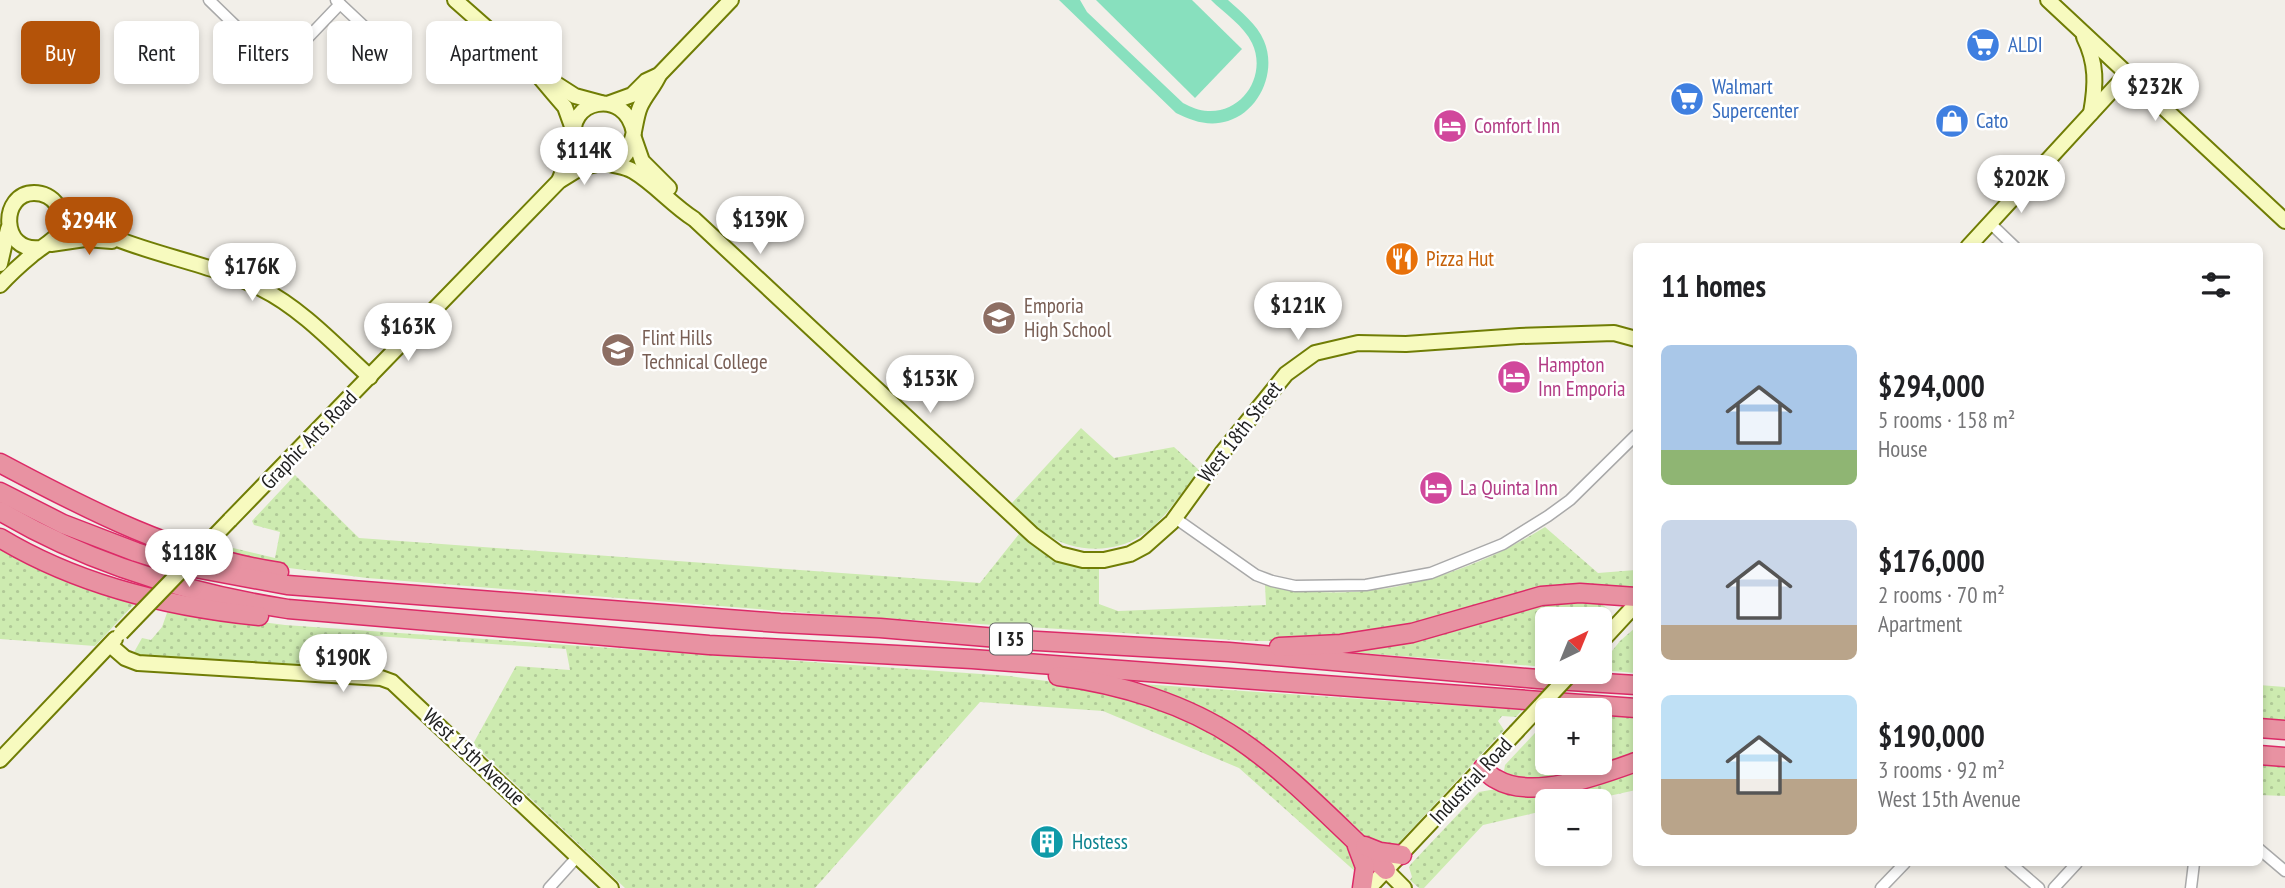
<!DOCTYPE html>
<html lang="en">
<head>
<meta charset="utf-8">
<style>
	body { margin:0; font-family:"PT Sans Narrow",sans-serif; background:#f2f2f2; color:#202124; height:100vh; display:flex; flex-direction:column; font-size:26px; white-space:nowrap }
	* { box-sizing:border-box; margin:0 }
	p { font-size:23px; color:#757577 }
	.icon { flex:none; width:38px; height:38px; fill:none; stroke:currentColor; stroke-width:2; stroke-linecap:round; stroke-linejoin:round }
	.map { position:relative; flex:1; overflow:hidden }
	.drawer { position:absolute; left:1633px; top:243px; width:630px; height:623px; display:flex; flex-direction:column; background:#fff; border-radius:10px; box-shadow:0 4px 10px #0003 }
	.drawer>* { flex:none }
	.top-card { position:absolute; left:21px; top:21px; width:665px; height:63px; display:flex; gap:14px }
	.needle { width:46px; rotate:43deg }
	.controls { position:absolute; left:1535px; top:607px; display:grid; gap:14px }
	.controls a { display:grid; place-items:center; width:77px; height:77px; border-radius:10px; background:#fff; box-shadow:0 4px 10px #0003; font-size:35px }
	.price { position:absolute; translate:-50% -60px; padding:0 16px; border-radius:24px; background:#fff; color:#222; font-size:23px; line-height:46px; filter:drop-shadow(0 2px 4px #0008) }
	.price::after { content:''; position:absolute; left:50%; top:42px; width:21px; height:16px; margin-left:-10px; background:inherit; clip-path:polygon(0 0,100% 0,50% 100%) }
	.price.selected { background:#b45309; color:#fff }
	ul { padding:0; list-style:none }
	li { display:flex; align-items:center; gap:21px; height:175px; padding:0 28px }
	li span { display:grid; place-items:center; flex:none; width:196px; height:140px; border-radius:10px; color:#555 }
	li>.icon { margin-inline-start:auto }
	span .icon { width:84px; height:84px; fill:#fffc; stroke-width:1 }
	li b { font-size:30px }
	h2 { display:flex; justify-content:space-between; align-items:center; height:84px; padding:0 28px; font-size:30px }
	.tag { padding:0 24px; border-radius:10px; background:#fff; box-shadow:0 4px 10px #0003; font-size:24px; line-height:63px }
	.tag.selected { background:#b45309; color:#fff }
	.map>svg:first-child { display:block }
</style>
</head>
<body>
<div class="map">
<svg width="2285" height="888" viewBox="0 0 2285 888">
	<defs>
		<pattern id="grass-dots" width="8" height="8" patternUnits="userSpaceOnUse" patternTransform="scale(1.75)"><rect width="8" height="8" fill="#cdebb0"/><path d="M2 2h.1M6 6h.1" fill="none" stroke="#b0c997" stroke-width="1.8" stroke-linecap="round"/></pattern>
	</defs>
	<rect width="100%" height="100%" fill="#f2efe9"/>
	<g fill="url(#grass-dots)">
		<path d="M 1081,428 L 1114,458 L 1174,447 L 1199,470 C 1182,492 1165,520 1142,535 C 1113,555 1072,552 1044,533 C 1032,525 1022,513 1012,503 Z"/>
		<path d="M 295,475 L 359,538 L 980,583 L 1019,534 C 1048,557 1064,559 1099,566 L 1099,604 L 1118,611 L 1266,605 L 1265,585 C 1362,607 1462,579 1545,527 L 1598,573 L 1636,570 L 1636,586 L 1632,589 L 1405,630 L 1304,641 L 1249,641 L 819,614 L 367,578 L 289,568 L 222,553 L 229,547 L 275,558 L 280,532 L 254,525 L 252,521 Z"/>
		<polygon points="0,549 37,567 137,601 95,646 0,639"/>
		<polygon points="1594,599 1607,608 1609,612 1606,620 1600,627 1600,620 1547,620 1547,667 1348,652 1348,648 1517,606"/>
		<polygon points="168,610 285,625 1009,676 1054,682 1139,700 1187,719 1246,752 1352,846 1358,874 1239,768 1103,711 980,702 815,888 625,888 473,744 516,666 570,670 566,649 347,634 343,664 353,666 384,662 383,672 138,657 133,654 142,638 151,640 162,627"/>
		<polygon points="1636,627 1636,673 1600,670 1600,666 1620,641"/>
		<polygon points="1142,684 1522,710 1516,717 1502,716 1498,721 1504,730 1394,848 1382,847 1361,836 1298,778 1141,689"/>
		<polygon points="2259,685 2285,687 2285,721 2259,719"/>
		<polygon points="1600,716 1636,718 1636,759 1537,784 1507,776 1504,771 1505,765 1547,720 1547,763 1600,763"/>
		<polygon points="2259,765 2285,767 2285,796 2259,795"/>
		<path d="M 1636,771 L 1636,790 L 1586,801 L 1547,802 L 1547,810 L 1483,825 L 1424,888 L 1419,888 L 1410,880 L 1412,877 L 1409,867 L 1411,864 L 1479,792 L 1496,789 C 1502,793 1509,793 1517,794 C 1559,799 1597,784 1636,771 Z"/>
	</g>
	<g fill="#88e0be">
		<path d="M 1059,0 L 1080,0 L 1087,12 L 1183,103 C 1191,107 1199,111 1208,111 C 1244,113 1267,74 1252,43 C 1244,26 1224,13 1211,0 L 1228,0 C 1241,12 1257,24 1264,41 C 1277,71 1260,111 1228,121 C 1209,127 1192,121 1176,113 Z"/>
		<polygon points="1096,0 1192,0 1242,49 1195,98"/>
	</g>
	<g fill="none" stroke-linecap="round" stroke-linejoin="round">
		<g stroke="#a9a9a9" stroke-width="13">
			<g id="street">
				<polyline points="209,0 279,68 340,4"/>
				<polyline points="336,0 369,31"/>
				<polyline points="1990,223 2015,247"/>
				<polyline points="1175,518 1256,575 1272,581 1295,586 1366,585 1431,573 1503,544 1548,516 1570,500 1636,435"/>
				<polyline points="2259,849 2285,871"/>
				<polyline points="2010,863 2039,888"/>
				<polyline points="549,888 578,856"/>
				<polyline points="1881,888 1905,863"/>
				<polyline points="2054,888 2077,863"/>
				<polyline points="2191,888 2194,863"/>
			</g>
		</g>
		<g stroke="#707d05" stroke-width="18">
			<g id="secondary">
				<polyline points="455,0 532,68 553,93 565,107 574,132"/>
				<polyline points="2048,0 2285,221"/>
				<path d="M 2084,37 C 2097,63 2096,85 2091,113"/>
				<polyline points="550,80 575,96 601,103"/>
				<polyline points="610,103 632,95 646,81 659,75 731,0"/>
				<path d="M 634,133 C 626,86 564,100 575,141 C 578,152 586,160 597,162 C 637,172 631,128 640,107 C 645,95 654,87 659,75"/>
				<polyline points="634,138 642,161 669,188"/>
				<path d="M 607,163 C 615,166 625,166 633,171 C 655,184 672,205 694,219 L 1033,535 L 1059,554 L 1083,560 L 1104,560 L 1130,554 L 1145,546 L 1172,522 L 1222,453 L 1286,374 L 1315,353 L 1358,343 L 1406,344 L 1520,336 L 1614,333 L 1636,339"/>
				<polyline points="559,181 570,153 574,136"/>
				<path d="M 59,207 C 118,253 197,256 262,289 C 301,308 338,348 370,377"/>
				<polyline points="51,244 85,239 112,241"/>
				<polyline points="1968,247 2128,73"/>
				<polyline points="0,264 8,229"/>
				<path d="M 0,285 C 10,274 21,264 32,255 C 47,242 76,232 57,205 C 52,197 43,193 34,193 C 0,193 0,253 40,248"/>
				<polyline points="230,520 559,181 580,168 601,163"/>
				<polyline points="1600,643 1636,604"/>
				<polyline points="110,645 125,658 138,663 381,678 392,682 611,888"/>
				<polyline points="0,760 115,639"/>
				<polyline points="1386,870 1404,888"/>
				<polyline points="1369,888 1516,732"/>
			</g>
		</g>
		<g stroke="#dc2a67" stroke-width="21">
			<g id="highway">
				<path d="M 0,463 C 88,510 179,557 279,572"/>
				<polyline points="0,492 63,524 136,552 174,564 287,585 780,623 880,628 1020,640 1229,652 1538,679 1636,685"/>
				<path d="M 0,511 C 89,564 187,593 288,609 L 709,645 L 972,659 L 1636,708"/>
				<path d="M 0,538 C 78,585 169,607 259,616"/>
				<polyline points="1279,647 1341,644 1412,633 1541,596 1580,593 1636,597"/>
				<path d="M 1058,676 C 1120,684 1186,704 1238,739 C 1290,774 1340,828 1386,870"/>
				<polyline points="2259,728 2285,730"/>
				<polyline points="2259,755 2285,757"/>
				<path d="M 1483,768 C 1487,772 1491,777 1496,779 C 1532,801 1600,775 1636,762"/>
				<polyline points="1357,846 1365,867 1362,888"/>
				<polyline points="1365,846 1380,852 1402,855"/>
			</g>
		</g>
		<use href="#street" stroke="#fff" stroke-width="10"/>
		<use href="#secondary" stroke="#f7fabf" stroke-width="14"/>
		<use href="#highway" stroke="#e892a2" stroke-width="18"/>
		<g stroke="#707d05" stroke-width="18" stroke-linecap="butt">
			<g id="secondary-bridge">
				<polyline points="121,633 230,520"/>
				<polyline points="1516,732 1572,672"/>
			</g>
		</g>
		<use href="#secondary-bridge" stroke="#f7fabf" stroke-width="14"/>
	</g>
	<defs>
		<g id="supermarket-disc" transform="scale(1.75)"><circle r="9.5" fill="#3f7fe0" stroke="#fff"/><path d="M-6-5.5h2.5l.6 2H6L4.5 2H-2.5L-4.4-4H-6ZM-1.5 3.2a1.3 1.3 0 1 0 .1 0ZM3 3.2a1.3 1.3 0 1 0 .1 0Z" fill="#fff"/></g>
		<g id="shop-disc" transform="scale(1.75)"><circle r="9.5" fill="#3f7fe0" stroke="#fff"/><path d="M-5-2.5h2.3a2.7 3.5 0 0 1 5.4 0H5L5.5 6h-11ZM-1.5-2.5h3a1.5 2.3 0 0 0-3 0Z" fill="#fff"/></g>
		<g id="hotel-disc" transform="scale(1.75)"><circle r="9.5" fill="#d1479c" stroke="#fff"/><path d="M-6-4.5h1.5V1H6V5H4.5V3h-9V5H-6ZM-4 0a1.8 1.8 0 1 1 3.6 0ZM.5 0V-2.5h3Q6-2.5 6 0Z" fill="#fff"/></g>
		<g id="restaurant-disc" transform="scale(1.75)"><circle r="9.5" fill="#e8710a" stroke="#fff"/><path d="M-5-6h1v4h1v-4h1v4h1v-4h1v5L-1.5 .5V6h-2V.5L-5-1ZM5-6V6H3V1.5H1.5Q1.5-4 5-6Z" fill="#fff"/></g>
		<g id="school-disc" transform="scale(1.75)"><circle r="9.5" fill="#8d6e63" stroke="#fff"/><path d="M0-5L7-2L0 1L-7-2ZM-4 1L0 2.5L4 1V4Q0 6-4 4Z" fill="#fff"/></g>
		<g id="university-disc" transform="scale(1.75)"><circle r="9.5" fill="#8d6e63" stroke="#fff"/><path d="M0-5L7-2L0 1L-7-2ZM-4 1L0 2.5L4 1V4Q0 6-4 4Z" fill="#fff"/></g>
		<g id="building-disc" transform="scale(1.75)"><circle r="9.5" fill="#0f9aa8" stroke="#fff"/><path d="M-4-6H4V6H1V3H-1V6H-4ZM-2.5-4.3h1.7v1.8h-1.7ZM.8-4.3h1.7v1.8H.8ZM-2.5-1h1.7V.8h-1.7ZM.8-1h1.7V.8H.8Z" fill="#fff"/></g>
	</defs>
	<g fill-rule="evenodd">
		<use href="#supermarket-disc" x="1983" y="45"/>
		<use href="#supermarket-disc" x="1687" y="99"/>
		<use href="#shop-disc" x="1952" y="121"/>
		<use href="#hotel-disc" x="1450" y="126"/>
		<use href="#restaurant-disc" x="1402" y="259"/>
		<use href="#school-disc" x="999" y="318"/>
		<use href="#university-disc" x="618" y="350"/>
		<use href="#hotel-disc" x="1514" y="377"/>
		<use href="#hotel-disc" x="1436" y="488"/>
		<use href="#building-disc" x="1047" y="842"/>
	</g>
	<g text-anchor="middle" stroke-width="5" stroke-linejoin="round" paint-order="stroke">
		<rect fill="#fff" stroke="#646464" stroke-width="2" x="990" y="623.5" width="42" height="31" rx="5"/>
		<g font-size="19" font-weight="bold" fill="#222">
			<text x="1011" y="646">I 35</text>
		</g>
		<g font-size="21" fill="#366cbe" stroke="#fff" text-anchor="start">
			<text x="2008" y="52">ALDI</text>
			<text x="1712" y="94">Walmart<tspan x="1712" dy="24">Supercenter</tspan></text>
			<text x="1976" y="128">Cato</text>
		</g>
		<g font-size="21" fill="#b23c85" stroke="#fff" text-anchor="start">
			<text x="1474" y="133">Comfort Inn</text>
			<text x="1538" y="372">Hampton<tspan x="1538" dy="24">Inn Emporia</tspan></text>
			<text x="1460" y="495">La Quinta Inn</text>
		</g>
		<g font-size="21" fill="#c56008" stroke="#fff" text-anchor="start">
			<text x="1426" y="266">Pizza Hut</text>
		</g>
		<g font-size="21" fill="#785e54" stroke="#fff" text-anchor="start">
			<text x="1024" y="313">Emporia<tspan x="1024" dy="24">High School</tspan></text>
			<text x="642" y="345">Flint Hills<tspan x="642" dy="24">Technical College</tspan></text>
		</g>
		<g font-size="21" fill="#222" stroke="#fff">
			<text transform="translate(1240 432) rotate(-52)" y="7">West 18th Street</text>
			<text transform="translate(309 440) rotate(-46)" y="7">Graphic Arts Road</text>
			<text transform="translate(474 757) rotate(43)" y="7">West 15th Avenue</text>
			<text transform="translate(1471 781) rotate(-47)" y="7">Industrial Road</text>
		</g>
		<g font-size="21" fill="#0d838f" stroke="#fff" text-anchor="start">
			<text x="1072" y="849">Hostess</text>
		</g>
	</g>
</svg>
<div class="controls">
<a><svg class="needle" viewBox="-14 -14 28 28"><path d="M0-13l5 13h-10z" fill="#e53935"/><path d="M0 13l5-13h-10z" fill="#757577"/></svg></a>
<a>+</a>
<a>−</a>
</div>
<b class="price" style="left:2155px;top:123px">$232K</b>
<b class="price" style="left:584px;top:187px">$114K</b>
<b class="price" style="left:2021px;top:215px">$202K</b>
<b class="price" style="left:760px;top:256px">$139K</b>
<b class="price selected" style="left:89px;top:257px">$294K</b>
<b class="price" style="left:252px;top:303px">$176K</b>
<b class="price" style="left:1298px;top:342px">$121K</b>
<b class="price" style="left:408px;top:363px">$163K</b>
<b class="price" style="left:930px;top:415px">$153K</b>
<b class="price" style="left:189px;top:589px">$118K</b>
<b class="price" style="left:343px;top:694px">$190K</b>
<div class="top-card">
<a class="tag selected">Buy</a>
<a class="tag">Rent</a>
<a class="tag">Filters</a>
<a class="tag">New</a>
<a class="tag">Apartment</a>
</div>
<section class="drawer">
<h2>11 homes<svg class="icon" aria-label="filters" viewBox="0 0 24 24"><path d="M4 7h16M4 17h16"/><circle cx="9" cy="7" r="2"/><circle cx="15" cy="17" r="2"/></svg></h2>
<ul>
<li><span style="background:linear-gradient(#a9c7e8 75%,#8fb573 0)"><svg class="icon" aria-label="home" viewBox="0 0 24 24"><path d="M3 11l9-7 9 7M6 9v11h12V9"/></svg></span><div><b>$294,000</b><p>5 rooms · 158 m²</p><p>House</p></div></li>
<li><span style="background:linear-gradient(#c9d6e8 75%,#b9a48a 0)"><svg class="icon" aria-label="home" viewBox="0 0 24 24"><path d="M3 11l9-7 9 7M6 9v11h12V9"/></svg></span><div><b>$176,000</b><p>2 rooms · 70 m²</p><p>Apartment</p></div></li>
<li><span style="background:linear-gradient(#bfe0f5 60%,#b9a48a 0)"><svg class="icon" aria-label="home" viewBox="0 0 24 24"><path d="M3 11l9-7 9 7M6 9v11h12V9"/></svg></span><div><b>$190,000</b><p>3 rooms · 92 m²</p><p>West 15th Avenue</p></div></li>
</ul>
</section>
</div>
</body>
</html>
